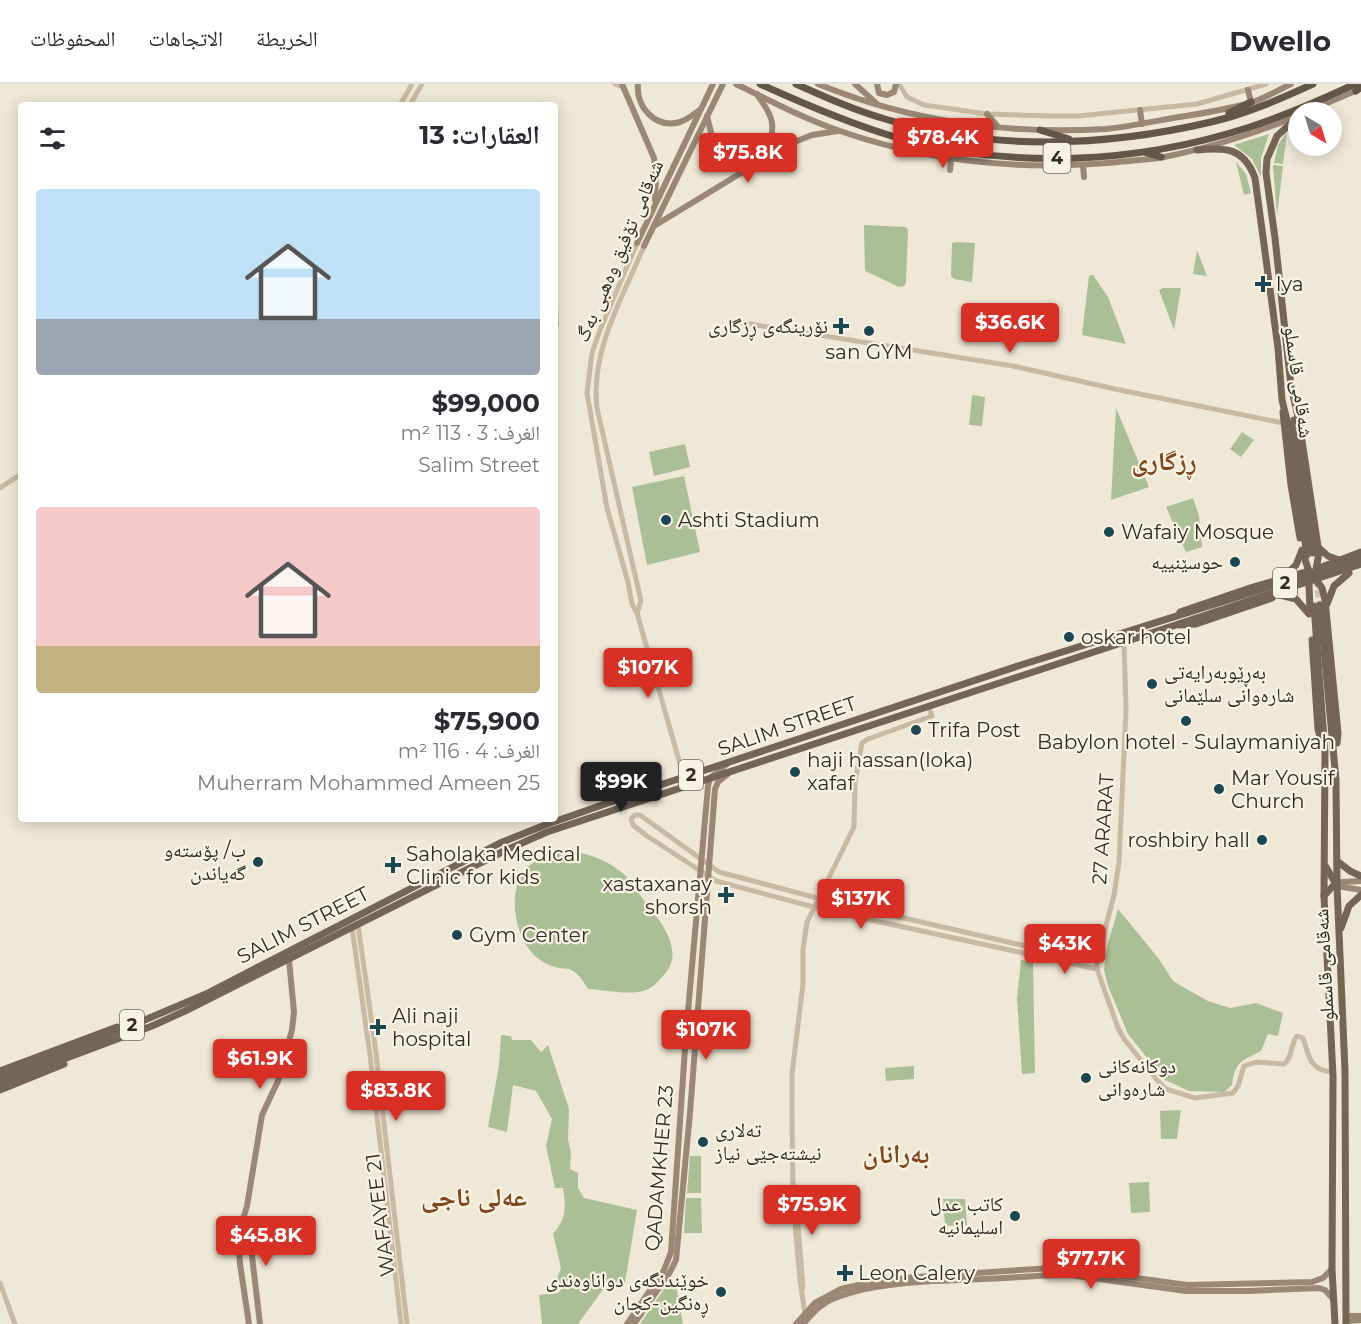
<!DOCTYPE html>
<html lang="ar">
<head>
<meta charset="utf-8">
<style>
	body { margin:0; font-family:Montserrat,"Noto Naskh Arabic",sans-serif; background:#f7f7f7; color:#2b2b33; direction:rtl; height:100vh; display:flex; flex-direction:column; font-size:22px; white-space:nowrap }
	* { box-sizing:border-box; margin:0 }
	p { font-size:20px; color:#7c7c81 }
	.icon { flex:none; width:33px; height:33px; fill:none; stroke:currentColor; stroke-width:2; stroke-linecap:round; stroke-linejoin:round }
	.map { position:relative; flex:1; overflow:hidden; direction:ltr }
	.sheet { position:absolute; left:18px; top:18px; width:540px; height:720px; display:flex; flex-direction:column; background:#fff; border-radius:6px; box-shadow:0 3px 15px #0003; direction:rtl }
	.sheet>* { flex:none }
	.needle { width:39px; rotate:142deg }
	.buttons { position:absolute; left:1288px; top:18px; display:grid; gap:12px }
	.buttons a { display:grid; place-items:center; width:54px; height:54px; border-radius:50%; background:#fff; box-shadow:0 3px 15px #0003; font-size:30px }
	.price { position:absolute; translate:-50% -51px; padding:0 14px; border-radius:6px; background:#d93025; color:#fff; font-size:20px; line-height:39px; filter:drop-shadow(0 2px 3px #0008) }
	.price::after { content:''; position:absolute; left:50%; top:36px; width:18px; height:14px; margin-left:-9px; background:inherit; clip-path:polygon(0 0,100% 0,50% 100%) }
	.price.active { background:#222; color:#fff }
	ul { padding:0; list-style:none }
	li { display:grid; align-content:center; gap:12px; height:318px; padding:0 18px }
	li span { display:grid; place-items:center; height:186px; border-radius:6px; color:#555 }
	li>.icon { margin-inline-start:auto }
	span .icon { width:108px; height:108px; fill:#fffc; stroke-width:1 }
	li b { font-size:26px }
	h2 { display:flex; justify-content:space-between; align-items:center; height:72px; padding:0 18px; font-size:26px }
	header { display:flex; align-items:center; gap:36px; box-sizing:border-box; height:84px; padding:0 30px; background:#fff; border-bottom:2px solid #e1e1e2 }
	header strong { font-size:28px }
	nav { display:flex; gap:33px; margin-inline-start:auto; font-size:21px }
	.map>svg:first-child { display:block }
</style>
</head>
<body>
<header>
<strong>Dwello</strong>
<nav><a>الخريطة</a><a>الاتجاهات</a><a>المحفوظات</a></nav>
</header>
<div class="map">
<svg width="1361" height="1240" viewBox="0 0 1361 1240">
	<rect width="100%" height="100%" fill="#f0e8d6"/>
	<g fill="#abbf96">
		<polygon points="1287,48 1283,80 1274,79 1278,61"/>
		<polygon points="1269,50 1261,74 1261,93 1252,75 1234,61"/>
		<polygon points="1236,78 1246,90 1251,109 1244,111"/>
		<polygon points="1273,81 1283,82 1277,132"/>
		<polygon points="864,141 906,143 908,146 906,199 904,202 899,203 865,187"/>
		<polygon points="956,158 975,159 972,198 954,195 951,192 952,159"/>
		<polygon points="1197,166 1207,192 1193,190"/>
		<polygon points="1093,191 1108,213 1126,260 1082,251 1089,192"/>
		<polygon points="557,195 559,243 555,238 555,196"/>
		<polygon points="1163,204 1181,204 1174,246 1159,206"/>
		<polygon points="972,311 985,313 982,342 969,341"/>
		<polygon points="1116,324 1149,403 1111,416"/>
		<polygon points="1242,348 1254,356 1241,373 1230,365"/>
		<polygon points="685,360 690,383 654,392 649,368"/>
		<polygon points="684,392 700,468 647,481 632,403"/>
		<polygon points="1193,414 1199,432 1202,463 1186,468 1166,423"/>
		<path d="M 564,767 C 583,767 605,775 620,787 C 628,792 634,803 640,811 C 657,833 690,868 661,894 C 656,900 651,905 643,907 C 626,911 605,906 588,905 C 583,897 578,888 569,885 C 566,884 563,885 560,884 C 551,883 542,878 535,872 C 515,853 507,811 524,787 C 532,776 552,770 564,767 Z"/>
		<path d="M 1118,825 L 1159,875 L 1173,897 L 1183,903 L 1208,917 L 1230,924 L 1256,919 L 1283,929 L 1278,952 L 1268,950 L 1261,967 C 1241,977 1235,978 1232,1001 L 1224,1008 L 1189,1007 L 1165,996 L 1128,950 L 1108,902 L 1104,886 L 1106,867 Z"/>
		<polygon points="1021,876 1033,878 1035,989 1022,990 1017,914"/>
		<path d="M 501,951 L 511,952 L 512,956 L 531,956 L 541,968 L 548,961 L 569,1025 L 568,1056 L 571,1068 L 570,1085 L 578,1089 L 578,1104 L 584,1114 L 637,1126 L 625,1199 L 609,1197 L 578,1240 L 542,1240 L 539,1211 L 558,1209 L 569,1197 L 555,1200 L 561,1184 L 553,1150 C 567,1133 566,1124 563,1104 L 555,1104 L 546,1062 L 552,1035 L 536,1007 L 513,1001 L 507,1048 L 488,1043 L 499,981 Z"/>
		<polygon points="914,982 914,995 886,997 885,984"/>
		<polygon points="1181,1026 1177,1055 1161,1055 1160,1027"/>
		<polygon points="690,1072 701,1072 701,1109 687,1109"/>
		<polygon points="1149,1098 1150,1128 1131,1129 1129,1099"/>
		<polygon points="686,1114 701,1114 702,1149 684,1149"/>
		<polygon points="943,1115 965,1115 967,1141 945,1142"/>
		<polygon points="676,1201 683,1240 640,1240 666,1202"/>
	</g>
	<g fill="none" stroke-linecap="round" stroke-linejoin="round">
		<polyline stroke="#cac2b3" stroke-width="7" stroke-dasharray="7 3.5" stroke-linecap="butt" points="1317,496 1320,521"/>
		<g stroke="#c8b9a2" stroke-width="5">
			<polyline points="615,0 623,3"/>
			<polyline points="899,0 907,13 924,21 987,30 1050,32 1078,32 1197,20 1266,0"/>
			<polyline points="400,21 412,0"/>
			<polyline points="410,21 422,0"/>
			<polyline points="637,159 600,246 592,269 587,309 607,424 628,498 632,520 637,529 684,694"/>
			<polyline points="731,237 1013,282 1115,305 1283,339"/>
			<polyline points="0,404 21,390"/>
			<path d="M 637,529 L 641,517 L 597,324 C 590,267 623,213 644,162"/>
			<path d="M 1124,558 L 1126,626 L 1119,778 L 1114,811 L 1097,876 L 1097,885 L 1118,944 L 1124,955 L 1157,996 L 1166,1005 L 1195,1014 L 1233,1009 L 1238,1002 L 1244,982 L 1256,978 L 1284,980 C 1293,973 1290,961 1297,952 L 1303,954 C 1309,973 1310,986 1332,988"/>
			<polyline points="358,841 375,961 407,1240"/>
			<polyline points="352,844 370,971 401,1240"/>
			<polyline points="1097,876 1047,867 817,814 719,788 640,731 635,731 631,735 633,741 647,752 716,797 825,826 1097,885"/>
			<polyline points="795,1102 803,1204"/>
			<polyline points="0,1199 15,1240"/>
			<polyline points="805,1230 800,1197 793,1116 792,1032 792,990 803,900 803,866 807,838 854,743 855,698 862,659 868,655 932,632 928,622"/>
		</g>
		<g stroke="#9b8874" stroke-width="6">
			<polyline points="622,0 654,74 656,91 655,116"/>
			<path d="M 638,0 C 636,23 655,45 680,38 C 687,36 694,30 700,26"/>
			<path d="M 736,0 C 770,17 805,35 840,47 C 929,78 1025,87 1118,78 C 1133,76 1149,76 1164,73 C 1210,64 1255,49 1298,32"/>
			<path d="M 818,0 C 908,37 1008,51 1105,45 C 1128,43 1151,38 1173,34 C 1199,30 1225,26 1250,19 C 1264,15 1278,6 1291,0"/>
			<polyline points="855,0 876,19"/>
			<polyline points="877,0 879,9 887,11 894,8 896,0"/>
			<polyline points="1248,6 1251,18"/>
			<polyline points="1140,26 1142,40"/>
			<polyline points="1306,28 1360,5"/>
			<polyline points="987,30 998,43"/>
			<path d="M 707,32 C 710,43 711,55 718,63 C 737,86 776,69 772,39 C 771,28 762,19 757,10"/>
			<polyline points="1083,81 1084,93"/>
			<polyline points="950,86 951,74"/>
			<polyline points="654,142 787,61 812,51 838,47"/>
			<polyline points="637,159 713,0"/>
			<polyline points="644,162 723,0"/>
			<polyline points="1337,802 1342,798 1361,797"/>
			<polyline points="1337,802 1361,806"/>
			<polyline points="242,1139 250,1155 260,1240"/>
			<polyline points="1346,1232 1361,1232"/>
			<polyline points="1346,1237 1361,1236"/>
			<polyline points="249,1240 240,1180 238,1152 247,1122 262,1031 278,997 292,946 294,928 289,876"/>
			<polyline points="627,1240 664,1186 671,1168 686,950 708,702 710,694 727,680"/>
			<polyline points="634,1240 670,1188 676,1176 690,1029 715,705 718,698 728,690"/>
			<polyline points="796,1240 815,1219 841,1205 872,1198 915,1193 1052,1184 1079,1186 1187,1201 1312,1198 1323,1194 1332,1185"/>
			<path d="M 803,1240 C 813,1229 821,1219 835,1214 C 876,1197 938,1197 982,1195 C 1011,1194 1040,1191 1070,1191 L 1186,1207 L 1249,1207 L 1319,1204 L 1325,1206 L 1334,1216"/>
		</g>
		<g stroke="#756555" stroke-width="7">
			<polyline points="1299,32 1277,52 1267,75 1266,89 1275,154 1291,302 1299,337 1319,469 1316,485 1309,500 1310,527"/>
			<path d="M 1197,66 C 1226,63 1244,64 1255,94 L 1278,264 L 1282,316 L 1288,340 L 1307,471"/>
			<polyline points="1283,328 1291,401 1300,454"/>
			<polyline points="1294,336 1313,469"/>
			<polyline points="1319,464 1328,472 1339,476"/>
			<polyline points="1302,467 1309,487 1322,504 1325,516 1338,649 1337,659"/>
			<polyline points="1319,484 1361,468"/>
			<polyline points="1286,491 1296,481 1302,466"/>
			<polyline points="1280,511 1296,515 1309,530"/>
			<polyline points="1327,520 1334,502 1349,489"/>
			<polyline points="1320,521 1336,696 1337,802 1345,987 1346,1240"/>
			<polyline points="1314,522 1325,669 1324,812 1333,992 1332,1185 1335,1240"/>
			<polyline points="1180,528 1250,504 1309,487"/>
			<polyline points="1180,541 1196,540 1272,514"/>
			<polyline points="1312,556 1318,645 1322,661"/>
			<polyline points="1337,777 1350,787 1361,792"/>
			<polyline points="1324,812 1333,802 1337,802 1326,783"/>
			<polyline points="1341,844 1349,822 1361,811"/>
			<polyline points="0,987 117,943"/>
			<polyline points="0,993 88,960 206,910 441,789 500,759 545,741 648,705 1021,581 1361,474"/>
			<polyline points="0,999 152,942 185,927 504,767 547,748 1361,480"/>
			<polyline points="0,1006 64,980"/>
		</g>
		<g stroke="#645648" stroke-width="7">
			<path d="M 760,0 C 804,20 848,39 895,53 C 1011,86 1136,80 1250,43 C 1286,31 1321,16 1355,0"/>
			<path d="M 796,0 C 825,13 854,26 885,35 C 990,67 1105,63 1211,38 C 1246,30 1280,15 1313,0"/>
			<polyline points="1356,7 1361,3"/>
			<polyline points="1229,29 1251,18"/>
			<polyline points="1040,46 1069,55"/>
			<polyline points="1147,69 1161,73"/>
		</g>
	</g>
	<g fill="#1b4653" stroke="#f8f2e2" stroke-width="2">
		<path d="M1260 191h6v6h6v6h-6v6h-6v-6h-6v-6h6z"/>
		<path d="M838 233h6v6h6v6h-6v6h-6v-6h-6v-6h6z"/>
		<circle cx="869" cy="247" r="6"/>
		<circle cx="666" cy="436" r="6"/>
		<circle cx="1109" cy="448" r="6"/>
		<circle cx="1235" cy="478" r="6"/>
		<circle cx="1069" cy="553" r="6"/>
		<circle cx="1152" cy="600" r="6"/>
		<circle cx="1186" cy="637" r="6"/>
		<circle cx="916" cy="646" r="6"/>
		<circle cx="795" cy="688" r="6"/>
		<circle cx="1219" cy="705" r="6"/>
		<circle cx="1262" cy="756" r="6"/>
		<circle cx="258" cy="778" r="6"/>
		<path d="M390 772h6v6h6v6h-6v6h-6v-6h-6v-6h6z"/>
		<path d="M723 802h6v6h6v6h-6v6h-6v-6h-6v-6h6z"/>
		<circle cx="457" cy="851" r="6"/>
		<path d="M375 934h6v6h6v6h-6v6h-6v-6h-6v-6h6z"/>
		<circle cx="1086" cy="994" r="6"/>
		<circle cx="703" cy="1058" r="6"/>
		<circle cx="1015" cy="1132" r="6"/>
		<path d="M842 1180h6v6h6v6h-6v6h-6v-6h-6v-6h6z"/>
		<circle cx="721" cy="1208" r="6"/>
	</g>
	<g text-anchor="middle" stroke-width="4.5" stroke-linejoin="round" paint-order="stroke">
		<g fill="#f8f2e2" stroke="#6d675e" stroke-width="1.5">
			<rect x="1043.5" y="59" width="27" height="30" rx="4.5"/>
			<rect x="1273" y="484" width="24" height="30" rx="4.5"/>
			<rect x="679" y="676" width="24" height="30" rx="4.5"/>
			<rect x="120" y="926" width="24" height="30" rx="4.5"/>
		</g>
		<g font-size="18" font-weight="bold" fill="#322b25">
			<text x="1057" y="80">4</text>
			<text x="1285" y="505">2</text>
			<text x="691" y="697">2</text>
			<text x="132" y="947">2</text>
		</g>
		<g font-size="20" fill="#322b25" stroke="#f8f2e2">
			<text transform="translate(619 167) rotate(-67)" y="7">شەقامی تۆفیق وەهبی بەگ</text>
			<text transform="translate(1299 298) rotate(82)" y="7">شەقامی قاسملو</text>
			<text transform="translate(787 642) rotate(-19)" y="7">SALIM STREET</text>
			<text transform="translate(1103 745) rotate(-86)" y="7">27 ARARAT</text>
			<text transform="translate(303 841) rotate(-27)" y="7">SALIM STREET</text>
			<text transform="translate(1324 881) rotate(-93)" y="7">شەقامی قاسملو</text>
			<text transform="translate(659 1084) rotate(-85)" y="7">QADAMKHER 23</text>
			<text transform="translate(380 1131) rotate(-97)" y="7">WAFAYEE 21</text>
		</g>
		<g font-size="20" fill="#322b25" stroke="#f8f2e2" text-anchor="start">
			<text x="1276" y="207">lya</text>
			<text x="828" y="249" text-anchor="end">نۆرینگەی ڕزگاری</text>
			<text x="869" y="275" text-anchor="middle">san GYM</text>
			<text x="678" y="443">Ashti Stadium</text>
			<text x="1121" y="455">Wafaiy Mosque</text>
			<text x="1223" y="485" text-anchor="end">حوسێنییە</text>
			<text x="1081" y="560">oskar hotel</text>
			<text x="1164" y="595">بەڕێوبەرایەتی<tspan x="1164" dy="23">شارەوانی سلێمانی</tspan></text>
			<text x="928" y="653">Trifa Post</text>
			<text x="1186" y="665" text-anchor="middle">Babylon hotel - Sulaymaniyah</text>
			<text x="807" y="683">haji hassan(loka)<tspan x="807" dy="23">xafaf</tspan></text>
			<text x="1231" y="701">Mar Yousif<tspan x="1231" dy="23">Church</tspan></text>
			<text x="1250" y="763" text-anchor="end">roshbiry hall</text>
			<text x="246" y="773" text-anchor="end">ب/ پۆستەو<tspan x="246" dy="23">گەیاندن</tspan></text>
			<text x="406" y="777">Saholaka Medical<tspan x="406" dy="23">Clinic for kids</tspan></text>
			<text x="712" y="807" text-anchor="end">xastaxanay<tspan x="712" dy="23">shorsh</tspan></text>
			<text x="469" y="858">Gym Center</text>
			<text x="392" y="939">Ali naji<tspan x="392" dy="23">hospital</tspan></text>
			<text x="1098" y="989">دوکانەکانی<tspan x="1098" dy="23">شارەوانی</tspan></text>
			<text x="715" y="1053">تەلاری<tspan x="715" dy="23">نیشتەجێی نیاز</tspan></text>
			<text x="1003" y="1127" text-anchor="end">كاتب عدل<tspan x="1003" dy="23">اسليمانيه</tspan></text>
			<text x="858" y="1196">Leon Calery</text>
			<text x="709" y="1203" text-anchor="end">خوێندنگەی دواناوەندی<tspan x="709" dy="23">ڕەنگین-کچان</tspan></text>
		</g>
		<g font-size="26" font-weight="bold" fill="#81461e" stroke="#f8f2e2">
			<text x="1164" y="386">ڕزگاری</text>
			<text x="896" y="1079">بەرانان</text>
			<text x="474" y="1122">عەلی ناجی</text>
		</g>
	</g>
</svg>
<div class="buttons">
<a><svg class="needle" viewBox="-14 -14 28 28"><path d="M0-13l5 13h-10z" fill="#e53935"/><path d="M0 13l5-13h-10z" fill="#7c7c81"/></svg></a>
</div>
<b class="price" style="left:943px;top:85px">$78.4K</b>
<b class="price" style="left:748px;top:100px">$75.8K</b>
<b class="price" style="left:1010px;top:270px">$36.6K</b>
<b class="price" style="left:648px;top:615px">$107K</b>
<b class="price active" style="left:621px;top:729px">$99K</b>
<b class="price" style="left:861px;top:846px">$137K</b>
<b class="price" style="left:1065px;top:891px">$43K</b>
<b class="price" style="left:706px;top:977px">$107K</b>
<b class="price" style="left:260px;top:1006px">$61.9K</b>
<b class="price" style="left:396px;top:1038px">$83.8K</b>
<b class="price" style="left:812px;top:1152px">$75.9K</b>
<b class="price" style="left:266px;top:1183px">$45.8K</b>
<b class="price" style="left:1091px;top:1206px">$77.7K</b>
<section class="sheet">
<h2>العقارات: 13<svg class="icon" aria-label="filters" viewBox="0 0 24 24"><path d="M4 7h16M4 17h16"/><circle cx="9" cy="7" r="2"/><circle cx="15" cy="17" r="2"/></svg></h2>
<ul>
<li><span style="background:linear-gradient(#bfe0f5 70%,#9aa5b1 0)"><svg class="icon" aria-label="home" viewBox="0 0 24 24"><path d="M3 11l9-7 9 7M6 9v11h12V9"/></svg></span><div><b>$99,000</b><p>الغرف: 3 · 113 m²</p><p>Salim Street</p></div></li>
<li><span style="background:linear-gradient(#f6c9c9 75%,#c2b280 0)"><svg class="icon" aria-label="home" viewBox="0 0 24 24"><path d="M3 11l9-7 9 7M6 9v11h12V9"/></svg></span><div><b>$75,900</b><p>الغرف: 4 · 116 m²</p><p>25 Muherram Mohammed Ameen</p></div></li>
</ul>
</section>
</div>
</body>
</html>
